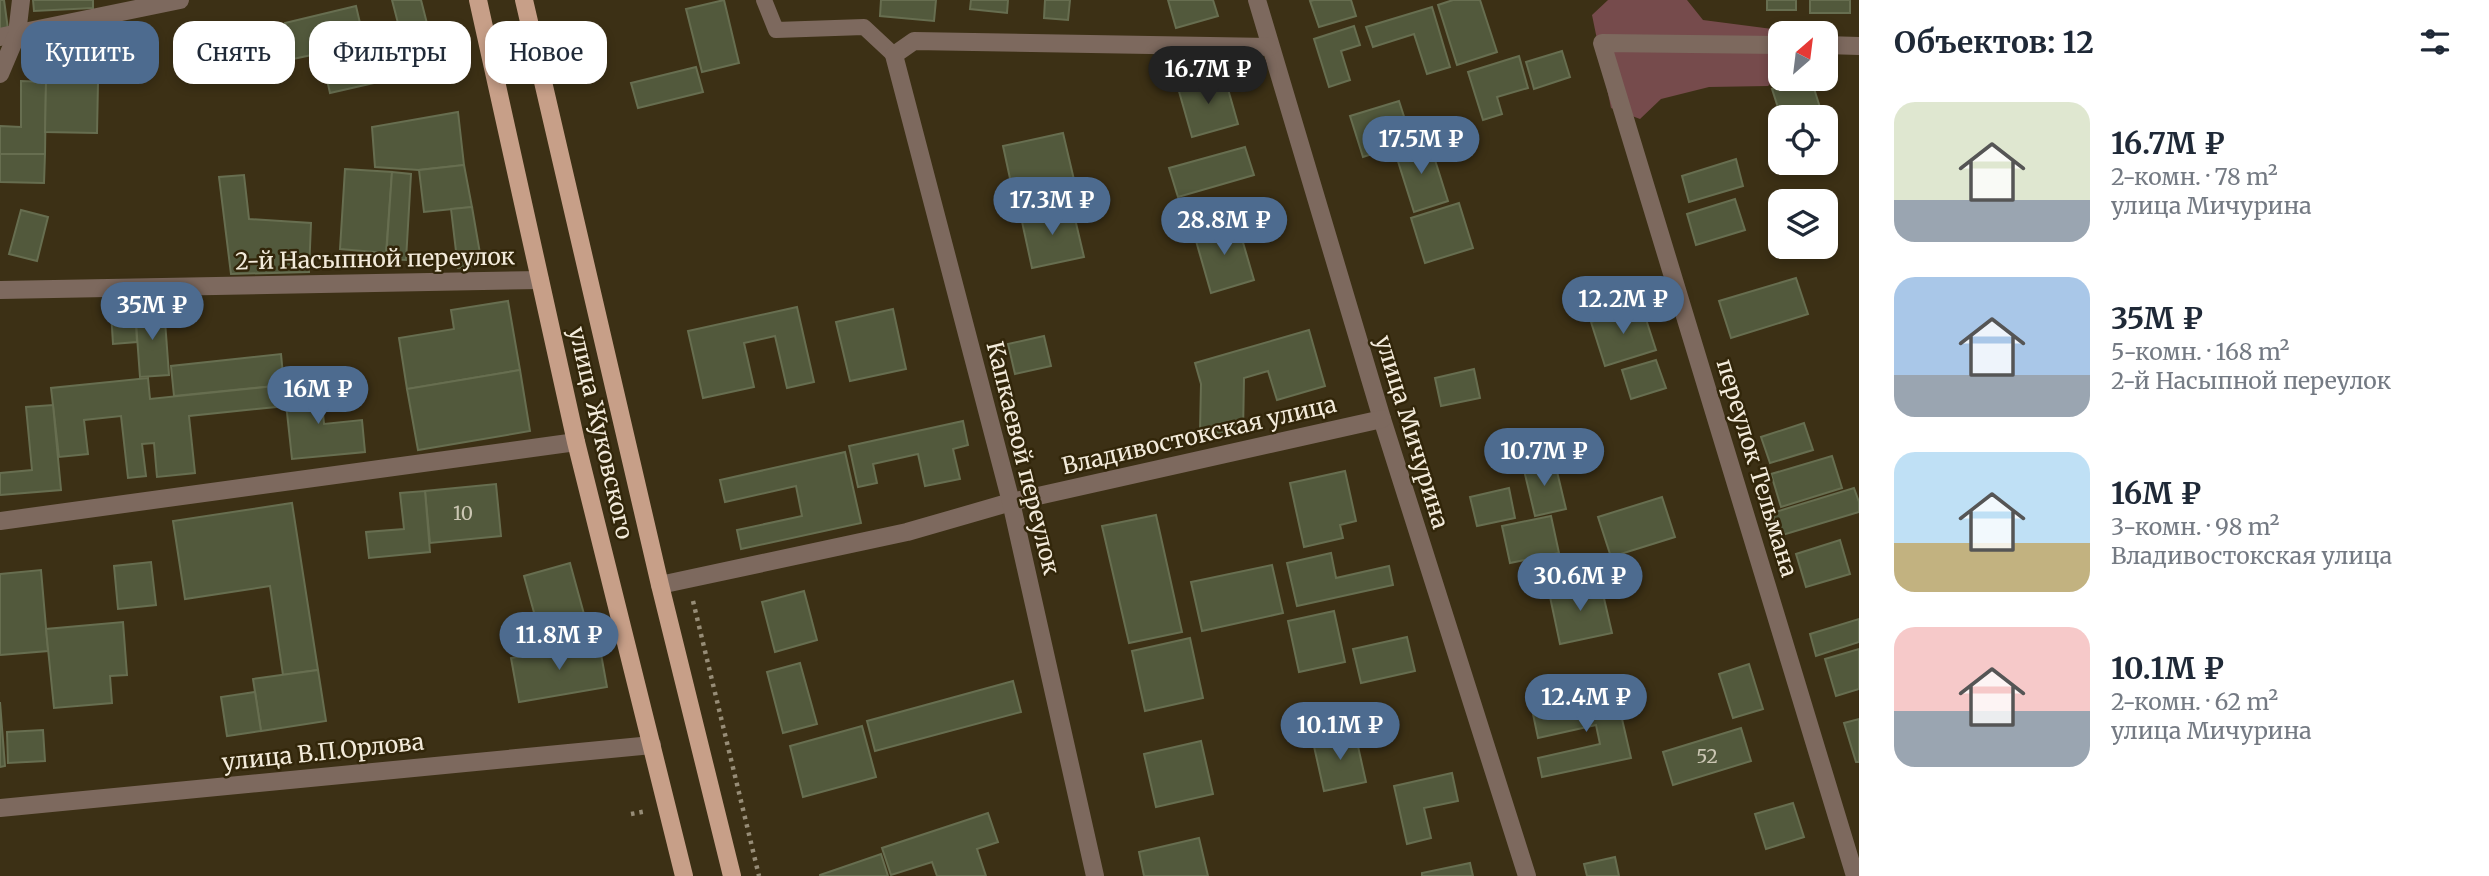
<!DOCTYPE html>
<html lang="ru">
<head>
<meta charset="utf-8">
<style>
	body { margin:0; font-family:Merriweather,serif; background:#f6f6f7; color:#1f2937; height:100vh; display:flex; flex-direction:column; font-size:26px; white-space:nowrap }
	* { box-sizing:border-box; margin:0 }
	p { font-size:23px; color:#747a83 }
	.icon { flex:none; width:38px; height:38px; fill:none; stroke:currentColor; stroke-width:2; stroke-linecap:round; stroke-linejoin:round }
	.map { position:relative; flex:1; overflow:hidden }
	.details { display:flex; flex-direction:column; background:#fff; width:630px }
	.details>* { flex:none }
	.hud { position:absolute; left:21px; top:21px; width:665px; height:63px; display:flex; gap:14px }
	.needle { width:46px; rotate:28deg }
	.fabs { position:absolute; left:1768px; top:21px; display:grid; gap:14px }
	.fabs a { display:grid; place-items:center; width:70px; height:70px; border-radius:14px; background:#fff; box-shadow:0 4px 10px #0003; font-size:35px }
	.price { position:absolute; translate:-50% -60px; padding:0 16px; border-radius:24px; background:#4d6b8f; color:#fff; font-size:23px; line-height:46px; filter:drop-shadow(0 2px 4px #0008) }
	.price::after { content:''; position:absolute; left:50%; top:42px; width:21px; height:16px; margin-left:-10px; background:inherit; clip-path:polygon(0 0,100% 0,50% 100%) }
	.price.active { background:#222; color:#fff }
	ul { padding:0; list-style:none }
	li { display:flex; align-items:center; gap:21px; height:175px; padding:0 35px }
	li span { display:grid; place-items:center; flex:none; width:196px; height:140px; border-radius:21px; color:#555 }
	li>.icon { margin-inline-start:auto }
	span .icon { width:84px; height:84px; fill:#fffc; stroke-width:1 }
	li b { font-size:30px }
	h2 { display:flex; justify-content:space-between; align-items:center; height:84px; padding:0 35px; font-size:30px }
	.pill { padding:0 24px; border-radius:21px; background:#fff; box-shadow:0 4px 10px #0003; font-size:24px; line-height:63px }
	.pill.active { background:#4d6b8f; color:#fff }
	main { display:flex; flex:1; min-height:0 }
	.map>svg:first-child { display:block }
</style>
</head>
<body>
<main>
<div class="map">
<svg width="1859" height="876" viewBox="0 0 1859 876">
	<rect width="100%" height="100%" fill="#3c3015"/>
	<polygon fill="#764b4c" points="1608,0 1687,0 1703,20 1780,30 1783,33 1780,33 1780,75 1768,86 1709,87 1661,99 1640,119 1611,108 1592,15"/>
	<g fill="#52593c" stroke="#676e50" stroke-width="2">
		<polygon points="0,0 4,0 8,29 0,31"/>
		<polygon points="33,0 93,0 93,8 34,11"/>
		<polygon points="392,0 421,0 433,47 406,54"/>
		<polygon points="724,0 739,63 702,72 686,9"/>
		<polygon points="881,0 936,0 934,21 880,16"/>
		<polygon points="971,0 1008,0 1007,13 970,9"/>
		<polygon points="1045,0 1070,0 1068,20 1044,18"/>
		<polygon points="1168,0 1213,0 1218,16 1176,28"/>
		<polygon points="1314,0 1351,0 1356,16 1319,27 1310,1"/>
		<polygon points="1453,0 1480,0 1497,52 1457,65 1438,5"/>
		<rect x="1767" y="0" width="29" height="10"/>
		<rect x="1810" y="0" width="40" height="13"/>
		<polygon points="356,6 374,83 330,93 321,53 293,59 285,23"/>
		<polygon points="1432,7 1450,67 1427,74 1414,34 1373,47 1366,27"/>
		<polygon points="1354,26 1360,45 1341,51 1350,80 1329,87 1314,39"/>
		<polygon points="1562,51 1570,77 1534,89 1526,62"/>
		<polygon points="1519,56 1528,88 1497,97 1502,114 1483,120 1468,72"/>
		<polygon points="696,67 703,92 638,108 631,83"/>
		<polygon points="1224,75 1238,124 1192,137 1178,88"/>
		<polygon points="1807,79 1811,79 1823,117 1781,117 1772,89"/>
		<polygon points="21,81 46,82 45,154 0,154 0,126 21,127"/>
		<polygon points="46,82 98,82 97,133 45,132"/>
		<polygon points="1399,101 1412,141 1363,157 1350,116"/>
		<polygon points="458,112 464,165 419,170 375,167 372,127"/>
		<polygon points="1063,133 1075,184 1014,197 1003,146"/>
		<polygon points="1429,141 1448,201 1414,212 1395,152"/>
		<polygon points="1245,147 1254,175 1178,197 1169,168"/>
		<polygon points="0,154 45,154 44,183 0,182"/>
		<polygon points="1736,159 1743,186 1689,202 1682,176"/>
		<polygon points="464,165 472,207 424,212 419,170"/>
		<polygon points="345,169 392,172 386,253 340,249"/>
		<polygon points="392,172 411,174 406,260 386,259"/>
		<polygon points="244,175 249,219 311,223 309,272 231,274 219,177"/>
		<polygon points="1735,199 1745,230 1696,245 1687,214"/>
		<polygon points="1459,203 1473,248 1425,263 1411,218"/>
		<polygon points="1072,206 1084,257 1032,268 1021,217"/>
		<polygon points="472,207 482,265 458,268 451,209"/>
		<polygon points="21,210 48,217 37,261 9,254"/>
		<polygon points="1237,222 1254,280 1211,293 1194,234"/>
		<polygon points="1796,278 1808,314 1731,338 1719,301"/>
		<polygon points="508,301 520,370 407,389 399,338 454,329 451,310"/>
		<polygon points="164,307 169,375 140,377 135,309"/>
		<polygon points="797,307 814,382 787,388 775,336 744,343 754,387 703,398 688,331"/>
		<polygon points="1642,307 1656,350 1605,366 1591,322"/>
		<polygon points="135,309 137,342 113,344 111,311"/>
		<polygon points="893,309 906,369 850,381 836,322"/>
		<polygon points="1309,330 1325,386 1277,400 1268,371 1244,378 1243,433 1200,432 1201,384 1195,363"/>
		<polygon points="1044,336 1051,366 1015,374 1008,344"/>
		<polygon points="281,354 284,385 174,396 171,366"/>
		<polygon points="1656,360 1666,388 1631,399 1622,370"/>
		<polygon points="1474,369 1480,398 1441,406 1435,378"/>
		<polygon points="520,370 530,431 418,450 407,389"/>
		<polygon points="148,378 150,399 284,385 286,406 189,416 195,473 157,477 154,443 142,444 146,476 128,478 121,416 84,420 88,454 59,457 51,388"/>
		<polygon points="320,381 324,424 362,420 365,452 292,459 284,385"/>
		<polygon points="53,405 61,490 0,495 0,473 32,470 26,407"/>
		<polygon points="963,421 968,445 953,449 960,479 925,486 918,454 873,464 877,483 858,487 849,446"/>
		<polygon points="1804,423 1813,450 1770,463 1761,437"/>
		<polygon points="845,452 861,523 741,549 737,530 802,516 796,486 725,502 720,480"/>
		<polygon points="1832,456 1842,488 1781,507 1771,474"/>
		<polygon points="1554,459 1566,509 1535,516 1523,466"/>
		<polygon points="1345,471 1356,521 1340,525 1343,538 1304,547 1290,483"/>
		<polygon points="496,484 501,536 430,543 425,491"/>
		<polygon points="1509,488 1515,518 1477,526 1470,497"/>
		<polygon points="1854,488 1859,502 1859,512 1779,536 1772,513"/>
		<polygon points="425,491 430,552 369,558 366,532 404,529 400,493"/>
		<polygon points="1662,497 1675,537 1611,557 1598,517"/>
		<polygon points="292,503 318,670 283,675 270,586 185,599 173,521"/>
		<polygon points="1156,515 1182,632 1129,643 1102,526"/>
		<polygon points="1551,516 1559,553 1510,563 1502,526"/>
		<polygon points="1840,540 1850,574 1806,587 1796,554"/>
		<polygon points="1331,553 1336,578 1389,566 1393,585 1297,606 1287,563"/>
		<polygon points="151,562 156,605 118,609 114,566"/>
		<polygon points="570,563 590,636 544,649 524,576"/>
		<polygon points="1272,565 1283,613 1202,631 1191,582"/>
		<polygon points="41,570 48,651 0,655 0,574"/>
		<polygon points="1600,581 1612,633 1560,644 1549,592"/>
		<polygon points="804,591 817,640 775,652 762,602"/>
		<polygon points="1334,611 1345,662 1299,672 1288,621"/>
		<polygon points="1859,619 1859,642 1816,656 1810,634"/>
		<polygon points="123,622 127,675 110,676 112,703 54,708 46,629"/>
		<polygon points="1407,637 1415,671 1361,683 1353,649"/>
		<polygon points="1190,638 1203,698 1145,711 1132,651"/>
		<polygon points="599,643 607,687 519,702 511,658"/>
		<polygon points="1859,649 1859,689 1836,696 1825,659"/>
		<polygon points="800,663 817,724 783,733 767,672"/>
		<polygon points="1749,664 1763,709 1733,718 1719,674"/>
		<polygon points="318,670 326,721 261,731 253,679"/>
		<polygon points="1013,681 1021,712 875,751 867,721"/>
		<polygon points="255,692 261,731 227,736 221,697"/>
		<polygon points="1624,693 1630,717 1622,719 1631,758 1542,777 1538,758 1600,744 1596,725 1538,738 1533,714"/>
		<polygon points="0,702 5,766 0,767"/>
		<polygon points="1859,719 1859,762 1856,762 1844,723"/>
		<polygon points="862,726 876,777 803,797 790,746"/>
		<polygon points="1741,728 1751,761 1673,785 1663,752"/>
		<polygon points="43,730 45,761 8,763 7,732"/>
		<polygon points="1355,733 1366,782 1324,791 1313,742"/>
		<polygon points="1201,741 1213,794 1156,807 1144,754"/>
		<polygon points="1452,773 1458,801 1424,808 1431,838 1407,844 1394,786"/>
		<polygon points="1793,803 1804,837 1766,849 1755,814"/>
		<polygon points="988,813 998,842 977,849 986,876 937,876 932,862 891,875 882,848"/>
		<polygon points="1199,838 1208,876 1144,876 1139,852"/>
		<polygon points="881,854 888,876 820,876 820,875"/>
		<polygon points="1615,857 1619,876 1587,876 1584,864"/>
		<polygon points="1470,863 1473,876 1422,876 1422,873"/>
	</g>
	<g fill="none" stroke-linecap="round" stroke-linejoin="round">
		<g stroke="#978d77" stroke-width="4.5" stroke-dasharray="3.5 5" stroke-linecap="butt">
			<polyline points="693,601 759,876"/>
			<polyline points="631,814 647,811"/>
		</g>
		<polyline stroke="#7d695e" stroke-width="16" points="764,0 776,30 864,27 894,55"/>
		<g stroke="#7d695e" stroke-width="18">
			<polyline points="1257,0 1382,419 1527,876"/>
			<polyline points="0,37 180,0"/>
			<polyline points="1780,45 1602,43 1855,876"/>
			<polyline points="1825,45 1859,46"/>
			<polyline points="0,74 17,34 21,0"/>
			<polyline points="0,290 540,280"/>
			<polyline points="0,521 576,442"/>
			<polyline points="660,585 907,532 1011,502 1382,419"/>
			<polyline points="0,808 652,745"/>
			<polyline points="1095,876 1011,502 894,55 914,41 1270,47"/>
		</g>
		<g stroke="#c79f88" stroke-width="18">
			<polyline points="478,0 576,442 684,876"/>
			<polyline points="524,0 660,585 732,876"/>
		</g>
	</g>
	<g text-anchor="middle" stroke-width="5" stroke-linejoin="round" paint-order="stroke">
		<g font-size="19" fill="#cbc6b3">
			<text x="463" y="520">10</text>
			<text x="1707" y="763">52</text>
		</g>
		<g font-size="23" fill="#f3ebdb" stroke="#32260a">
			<text transform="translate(375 259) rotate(-1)" y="8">2-й Насыпной переулок</text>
			<text transform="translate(1412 432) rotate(73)" y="8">улица Мичурина</text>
			<text transform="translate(601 433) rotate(77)" y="8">улица Жуковского</text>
			<text transform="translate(1199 435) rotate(-13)" y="8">Владивостокская улица</text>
			<text transform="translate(1023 458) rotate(76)" y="8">Капкаевой переулок</text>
			<text transform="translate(1757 468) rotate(73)" y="8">переулок Тельмана</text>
			<text transform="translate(323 752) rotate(-6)" y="8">улица В.П.Орлова</text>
		</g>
	</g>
</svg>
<div class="fabs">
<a><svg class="needle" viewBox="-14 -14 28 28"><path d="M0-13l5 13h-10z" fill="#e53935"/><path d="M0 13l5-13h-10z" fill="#747a83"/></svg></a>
<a><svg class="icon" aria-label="locate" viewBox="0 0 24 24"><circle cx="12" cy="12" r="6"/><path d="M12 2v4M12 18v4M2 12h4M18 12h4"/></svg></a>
<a><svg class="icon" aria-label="layers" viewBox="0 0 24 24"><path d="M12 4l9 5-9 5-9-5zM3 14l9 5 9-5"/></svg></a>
</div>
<b class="price active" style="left:1208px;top:106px">16.7M ₽</b>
<b class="price" style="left:1421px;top:176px">17.5M ₽</b>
<b class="price" style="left:1052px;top:237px">17.3M ₽</b>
<b class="price" style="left:1224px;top:257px">28.8M ₽</b>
<b class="price" style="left:1623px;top:336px">12.2M ₽</b>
<b class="price" style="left:152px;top:342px">35M ₽</b>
<b class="price" style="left:318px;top:426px">16M ₽</b>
<b class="price" style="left:1544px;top:488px">10.7M ₽</b>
<b class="price" style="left:1580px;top:613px">30.6M ₽</b>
<b class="price" style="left:559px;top:672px">11.8M ₽</b>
<b class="price" style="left:1586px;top:734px">12.4M ₽</b>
<b class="price" style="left:1340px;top:762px">10.1M ₽</b>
<div class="hud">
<a class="pill active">Купить</a>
<a class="pill">Снять</a>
<a class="pill">Фильтры</a>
<a class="pill">Новое</a>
</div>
</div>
<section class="details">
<h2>Объектов: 12<svg class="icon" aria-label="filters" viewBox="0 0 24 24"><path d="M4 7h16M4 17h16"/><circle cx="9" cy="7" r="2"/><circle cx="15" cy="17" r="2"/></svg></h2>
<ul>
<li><span style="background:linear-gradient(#dfe7d0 70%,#9aa5b1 0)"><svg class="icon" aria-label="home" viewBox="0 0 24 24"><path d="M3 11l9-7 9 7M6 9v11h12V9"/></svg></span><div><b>16.7M ₽</b><p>2-комн. · 78 m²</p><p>улица Мичурина</p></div></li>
<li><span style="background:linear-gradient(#a9c7e8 70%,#9aa5b1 0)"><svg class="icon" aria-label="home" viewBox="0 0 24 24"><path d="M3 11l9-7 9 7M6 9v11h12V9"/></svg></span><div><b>35M ₽</b><p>5-комн. · 168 m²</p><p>2-й Насыпной переулок</p></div></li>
<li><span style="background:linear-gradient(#bfe0f5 65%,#c2b280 0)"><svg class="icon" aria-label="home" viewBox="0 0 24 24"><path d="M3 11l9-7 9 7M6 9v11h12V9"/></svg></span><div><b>16M ₽</b><p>3-комн. · 98 m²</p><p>Владивостокская улица</p></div></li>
<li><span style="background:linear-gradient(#f6c9c9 60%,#9aa5b1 0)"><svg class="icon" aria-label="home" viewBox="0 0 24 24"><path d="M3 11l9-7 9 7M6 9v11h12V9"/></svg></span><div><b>10.1M ₽</b><p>2-комн. · 62 m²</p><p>улица Мичурина</p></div></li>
</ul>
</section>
</main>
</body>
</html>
